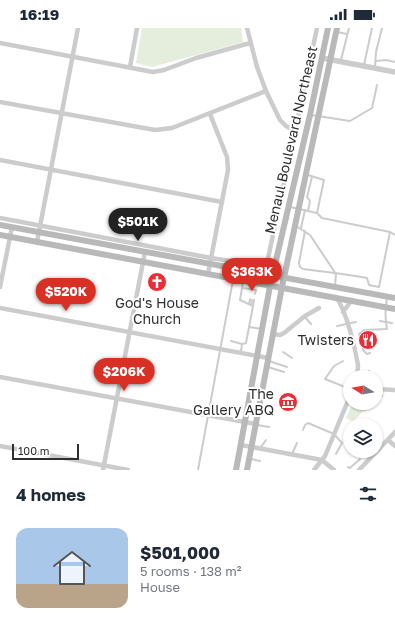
<!DOCTYPE html>
<html lang="en">
<head>
<meta charset="utf-8">
<style>
	body { margin:0; font-family:"Golos Text",sans-serif; background:#f6f6f7; color:#1f2937; height:100vh; display:flex; flex-direction:column; font-size:15px; white-space:nowrap }
	* { box-sizing:border-box; margin:0 }
	p { font-size:13px; color:#747a83 }
	.icon { flex:none; width:22px; height:22px; fill:none; stroke:currentColor; stroke-width:2; stroke-linecap:round; stroke-linejoin:round }
	.map { position:relative; height:442px; overflow:hidden }
	.sheet { display:flex; flex-direction:column; background:#fff; flex:1 }
	.sheet>* { flex:none }
	.needle { width:26px; rotate:281deg }
	.fabs { position:absolute; left:343px; top:342px; display:grid; gap:8px }
	.fabs a { display:grid; place-items:center; width:40px; height:40px; border-radius:50%; background:#fff; box-shadow:0 1px 3px #0004; font-size:20px }
	.scale { position:absolute; left:12px; bottom:10px; width:67px; box-sizing:border-box; padding-left:4px; border:2px solid #2f2f2f; border-top:0; font-size:11px; line-height:14px; white-space:nowrap; color:#2f2f2f; -webkit-text-stroke:3px #fff; paint-order:stroke }
	.price { position:absolute; translate:-50% -34px; padding:0 9px; border-radius:14px; background:#d93025; color:#fff; font-size:13px; line-height:26px; filter:drop-shadow(0 1px 2px #0008) }
	.price::after { content:''; position:absolute; left:50%; top:24px; width:12px; height:9px; margin-left:-6px; background:inherit; clip-path:polygon(0 0,100% 0,50% 100%) }
	.price.current { background:#222; color:#fff }
	ul { padding:0; list-style:none }
	li { display:flex; align-items:center; gap:12px; height:100px; padding:0 16px }
	li span { display:grid; place-items:center; flex:none; width:112px; height:80px; border-radius:12px; color:#555 }
	li>.icon { margin-inline-start:auto }
	span .icon { width:48px; height:48px; fill:#fffc; stroke-width:1 }
	li b { font-size:17px }
	h2 { display:flex; justify-content:space-between; align-items:center; height:48px; padding:0 16px; font-size:17px }
	.status { display:flex; justify-content:space-between; align-items:center; height:28px; padding:0 20px; background:#fff; direction:ltr }
	.status svg { height:11px; fill:currentColor }
	.map>svg:first-child { display:block }
</style>
</head>
<body>
<div class="status"><b>16:19</b><svg viewBox="0 0 49 12"><path d="M0 12V9h3v3zM5 12V6h3v6zM10 12V3h3v9zM15 12V0h3v12zM26 1h20v11H26zM47 4h2v5h-2z"/></svg></div>
<div class="map">
<svg width="395" height="442" viewBox="0 0 395 442">
	<rect width="100%" height="100%" fill="#fff"/>
	<g fill="#e5eddc">
		<polygon points="142,0 241,0 243,14 152,39 136,35"/>
		<polygon points="353,375 371,375 369,378 369,379 364,384 363,383 353,394 346,390"/>
	</g>
	<g fill="none" stroke-linecap="round" stroke-linejoin="round">
		<g stroke="#ccc" stroke-width="2">
			<polyline points="337,4 347,6"/>
			<polyline points="341,32 349,0"/>
			<polyline points="376,33 386,32 395,34"/>
			<polyline points="364,37 372,0"/>
			<polyline points="375,39 376,24 382,0"/>
			<polyline points="311,87 350,93 372,80 377,57"/>
			<polyline points="308,147 324,152 317,185"/>
			<polyline points="290,179 317,185 322,190 390,204 395,207"/>
			<polyline points="308,183 310,173 307,169 312,149"/>
			<polyline points="296,198 310,207 336,246 335,258"/>
			<polyline points="301,200 305,182"/>
			<path d="M 305,203 L 299,235 L 300,239 L 303,241 C 325,244 346,246 367,250 L 369,257 L 379,259 L 390,204"/>
			<polyline points="242,260 256,262 255,266"/>
			<polyline points="249,276 250,271"/>
			<polyline points="251,277 252,272"/>
			<polyline points="253,278 254,272"/>
			<polyline points="305,289 311,296"/>
			<polyline points="380,293 392,295"/>
			<polyline points="337,298 356,294"/>
			<polyline points="249,299 262,301"/>
			<polyline points="231,313 242,316 241,324"/>
			<polyline points="242,316 246,315 253,278 240,272 243,254"/>
			<polyline points="283,324 292,330"/>
			<path d="M 370,325 L 367,326 L 363,322 L 359,306 L 364,302 L 387,301 C 385,291 385,281 387,270"/>
			<polyline points="269,333 287,339"/>
			<polyline points="343,333 334,338 325,351 350,361"/>
			<polyline points="268,339 284,344"/>
			<polyline points="369,349 369,343"/>
			<polyline points="381,363 382,368"/>
			<polyline points="257,397 269,399"/>
			<polyline points="303,402 305,397 308,395 334,406 342,415 336,426"/>
			<polyline points="261,419 266,412"/>
			<polyline points="292,426 297,415"/>
			<polyline points="251,431 260,433"/>
			<polyline points="348,439 350,440 360,431"/>
			<polyline points="198,442 233,252"/>
		</g>
		<g stroke="#ccc" stroke-width="4.5">
			<polyline points="247,0 257,39 266,63 280,92 286,98 295,103"/>
			<polyline points="0,15 153,44 164,42 196,30 250,15"/>
			<polyline points="130,39 137,0"/>
			<polyline points="0,74 155,102 172,100 266,63"/>
			<polyline points="0,132 222,174"/>
			<polyline points="0,190 211,230 263,238 267,235 317,0"/>
			<polyline points="37,214 78,0"/>
			<polyline points="208,246 228,142 227,129 210,86"/>
			<polyline points="0,259 12,199"/>
			<path d="M 336,269 C 346,282 355,319 358,337 C 358,341 357,345 357,349"/>
			<polyline points="0,280 268,330"/>
			<polyline points="343,284 352,272"/>
			<polyline points="273,306 280,307 284,305 305,288 319,280"/>
			<polyline points="0,349 256,396"/>
			<polyline points="376,361 395,362"/>
			<polyline points="388,412 395,418"/>
			<polyline points="241,417 322,432 334,442"/>
			<polyline points="0,418 128,442"/>
			<polyline points="103,442 145,224"/>
			<polyline points="314,442 325,428 350,368"/>
			<polyline points="359,442 395,404"/>
		</g>
		<polyline stroke="#ccc" stroke-width="5.5" points="322,30 395,44"/>
		<g stroke="#b9b9b9" stroke-width="6">
			<polyline points="0,197 395,270"/>
			<polyline points="0,207 395,281"/>
			<polyline points="236,442 270,258 310,87 328,0"/>
			<polyline points="247,442 282,259 337,0"/>
		</g>
	</g>
	<defs>
		<g id="church-disc" transform="scale(1)"><circle r="9.5" fill="#ea2d38" stroke="#fff"/><path d="M-1.2-6h2.4v3.5h3.3v2.4h-3.3V6h-2.4V-.1h-3.3v-2.4h3.3Z" fill="#fff"/></g>
		<g id="restaurant-disc" transform="scale(1)"><circle r="9.5" fill="#ea2d38" stroke="#fff"/><path d="M-5-6h1v4h1v-4h1v4h1v-4h1v5L-1.5 .5V6h-2V.5L-5-1ZM5-6V6H3V1.5H1.5Q1.5-4 5-6Z" fill="#fff"/></g>
		<g id="museum-disc" transform="scale(1)"><circle r="9.5" fill="#ea2d38" stroke="#fff"/><path d="M0-6L6-3V-2H-6V-3ZM-5-1h2V3h-2ZM-1-1h2V3h-2ZM3-1h2V3H3ZM-6 4H6V6H-6Z" fill="#fff"/></g>
	</defs>
	<g fill-rule="evenodd">
		<use href="#church-disc" x="157" y="254"/>
		<use href="#restaurant-disc" x="368" y="312"/>
		<use href="#museum-disc" x="288" y="374"/>
	</g>
	<g text-anchor="middle" stroke-width="4" stroke-linejoin="round" paint-order="stroke">
		<g font-size="14" fill="#2f2f2f" stroke="#fff">
			<text transform="translate(291 112) rotate(-77)" y="5">Menaul Boulevard Northeast</text>
		</g>
		<g font-size="14" fill="#2f2f2f" stroke="#fff" text-anchor="end">
			<text x="157" y="280" text-anchor="middle">God's House<tspan x="157" dy="16">Church</tspan></text>
			<text x="354" y="317">Twisters</text>
			<text x="274" y="371">The<tspan x="274" dy="16">Gallery ABQ</tspan></text>
		</g>
	</g>
</svg>
<div class="fabs">
<a><svg class="needle" viewBox="-14 -14 28 28"><path d="M0-13l5 13h-10z" fill="#e53935"/><path d="M0 13l5-13h-10z" fill="#747a83"/></svg></a>
<a><svg class="icon" aria-label="layers" viewBox="0 0 24 24"><path d="M12 4l9 5-9 5-9-5zM3 14l9 5 9-5"/></svg></a>
</div>
<div class="scale">100 m</div>
<b class="price current" style="left:138px;top:214px">$501K</b>
<b class="price" style="left:252px;top:264px">$363K</b>
<b class="price" style="left:66px;top:284px">$520K</b>
<b class="price" style="left:124px;top:364px">$206K</b>
</div>
<section class="sheet">
<h2>4 homes<svg class="icon" aria-label="filters" viewBox="0 0 24 24"><path d="M4 7h16M4 17h16"/><circle cx="9" cy="7" r="2"/><circle cx="15" cy="17" r="2"/></svg></h2>
<ul>
<li><span style="background:linear-gradient(#a9c7e8 70%,#b9a48a 0)"><svg class="icon" aria-label="home" viewBox="0 0 24 24"><path d="M3 11l9-7 9 7M6 9v11h12V9"/></svg></span><div><b>$501,000</b><p>5 rooms · 138 m²</p><p>House</p></div></li>
</ul>
</section>
</body>
</html>
